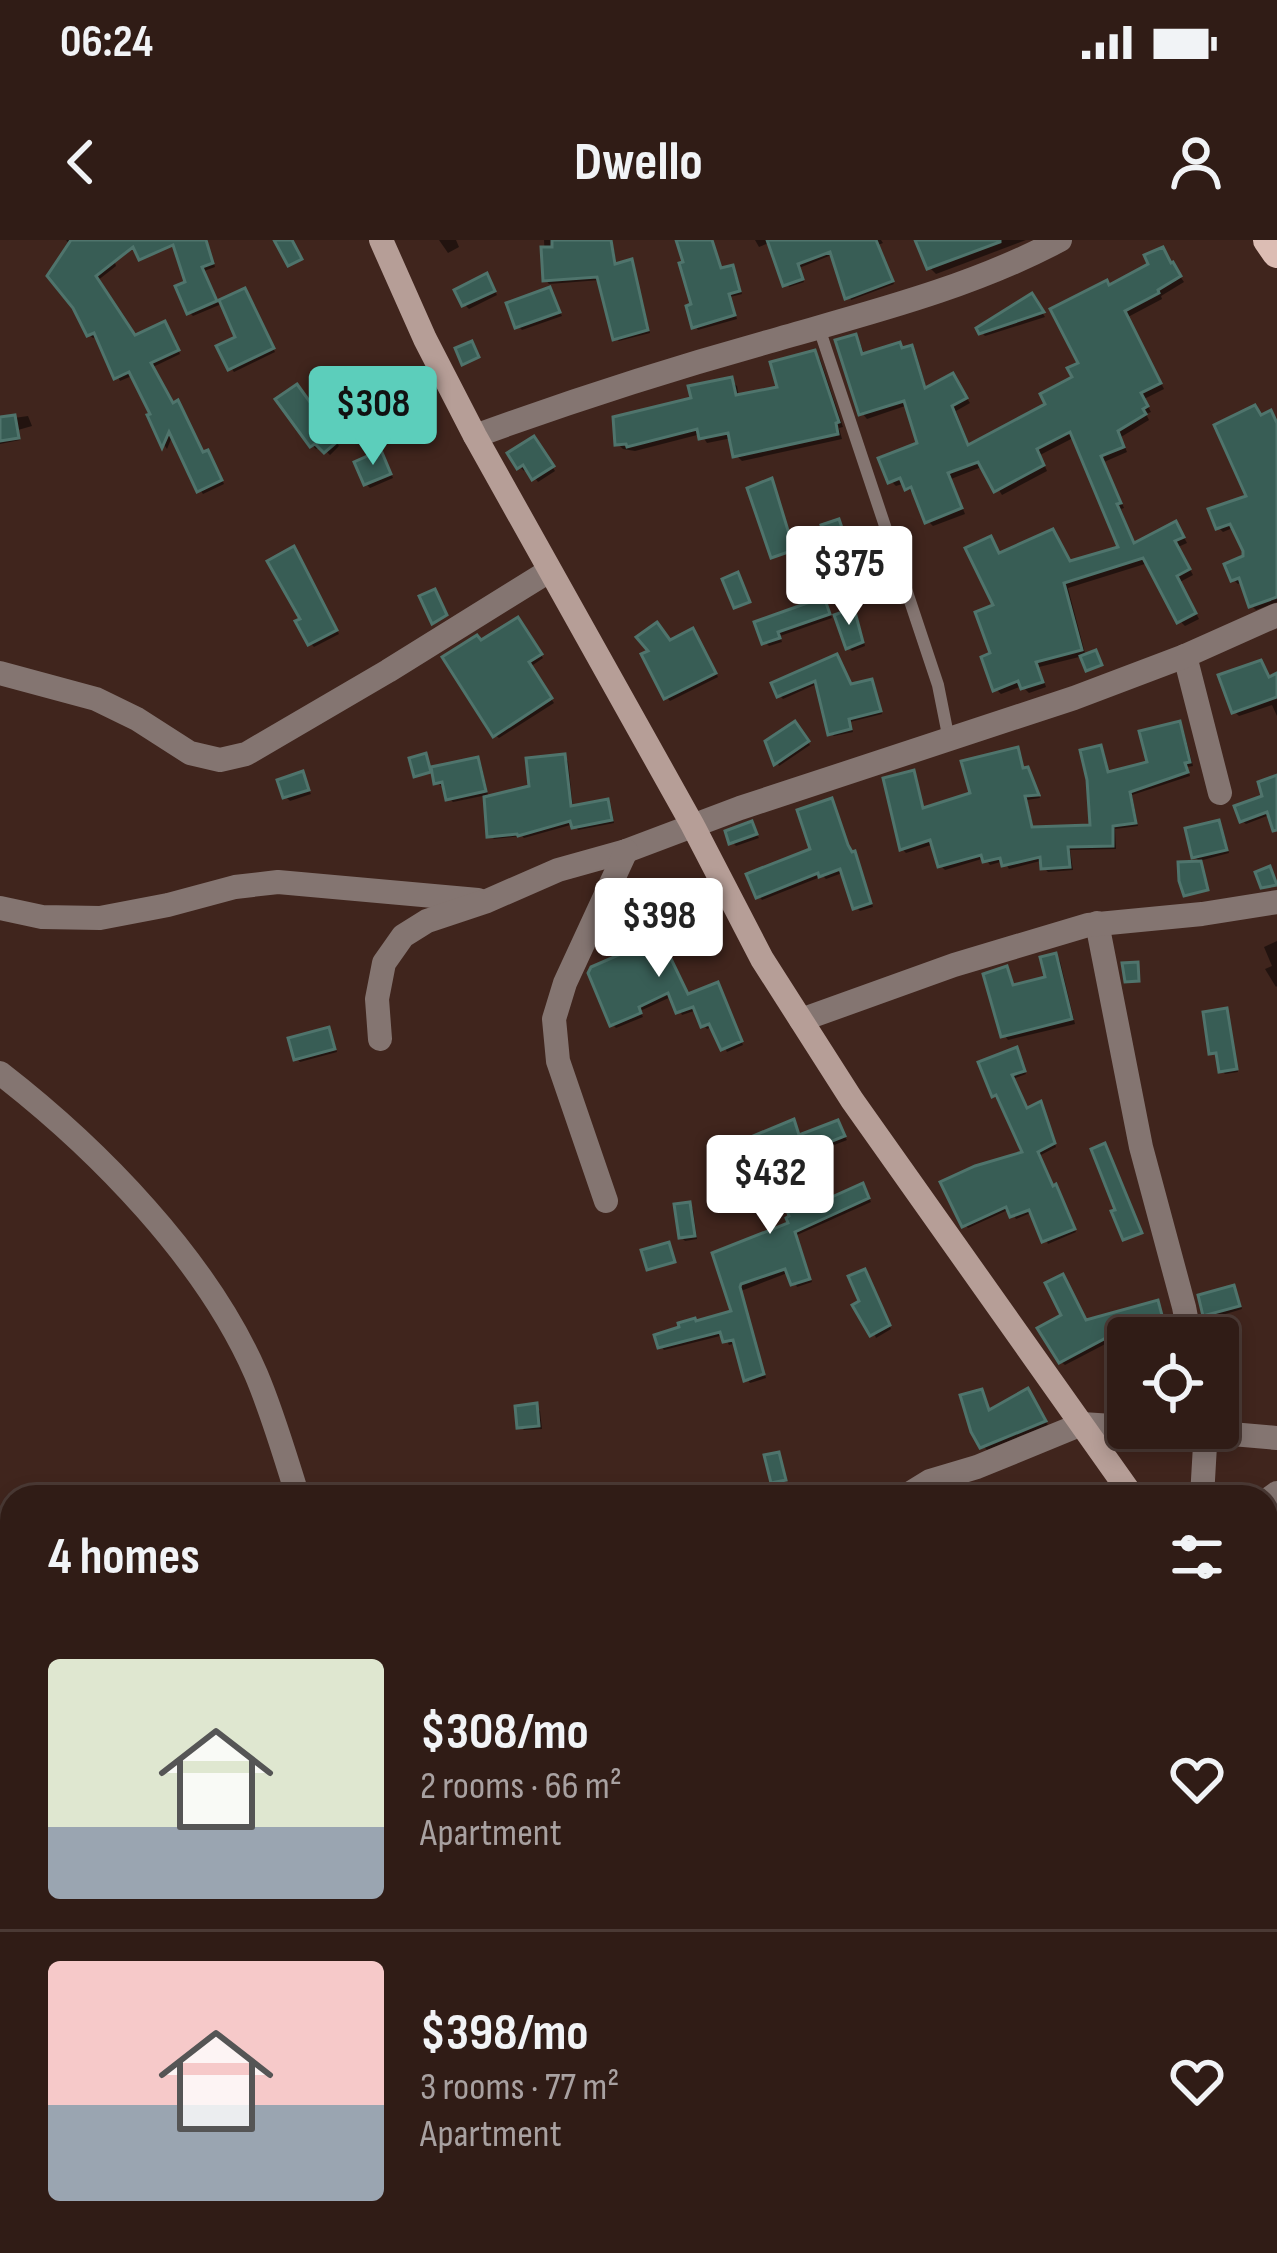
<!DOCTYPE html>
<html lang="en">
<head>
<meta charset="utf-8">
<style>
	body { margin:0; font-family:"Sofia Sans Condensed",sans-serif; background:#3c2923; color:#f1f3f6; height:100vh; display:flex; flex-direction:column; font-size:45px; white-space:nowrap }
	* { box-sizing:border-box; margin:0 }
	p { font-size:39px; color:#a8a1a1 }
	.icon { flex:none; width:66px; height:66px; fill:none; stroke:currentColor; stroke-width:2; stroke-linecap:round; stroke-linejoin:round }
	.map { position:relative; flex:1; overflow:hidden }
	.drawer { position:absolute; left:0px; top:1245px; width:1278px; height:768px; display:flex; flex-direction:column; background:#301c16; border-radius:36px 36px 0 0; box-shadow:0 6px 18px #0003,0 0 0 3px #4b3a35 }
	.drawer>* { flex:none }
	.buttons { position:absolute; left:1107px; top:1077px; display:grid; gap:24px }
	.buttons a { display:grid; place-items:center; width:132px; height:132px; border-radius:12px; background:#301c16; box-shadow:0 6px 18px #0003,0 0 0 3px #4b3a35; font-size:60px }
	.price { position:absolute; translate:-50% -102px; padding:0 27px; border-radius:12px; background:#fff; color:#222; font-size:39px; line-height:78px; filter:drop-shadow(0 3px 6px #0008) }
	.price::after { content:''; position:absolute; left:50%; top:72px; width:36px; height:27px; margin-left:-18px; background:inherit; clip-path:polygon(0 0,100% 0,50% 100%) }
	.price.selected { background:#5ccebb; color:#111 }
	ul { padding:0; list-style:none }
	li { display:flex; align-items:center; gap:36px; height:300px; padding:0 48px }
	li+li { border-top:3px solid #4b3a35 }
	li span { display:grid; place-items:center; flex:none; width:336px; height:240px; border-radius:12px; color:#555 }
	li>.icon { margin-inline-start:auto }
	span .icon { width:144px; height:144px; fill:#fffc; stroke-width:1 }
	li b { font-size:51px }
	h2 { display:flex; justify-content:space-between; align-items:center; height:144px; padding:0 48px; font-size:51px }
	.status { display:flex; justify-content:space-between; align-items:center; height:84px; padding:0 60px; background:#301c16; direction:ltr }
	.status svg { height:33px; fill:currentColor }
	header { display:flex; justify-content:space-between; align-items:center; height:156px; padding:0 48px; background:#301c16; font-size:54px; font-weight:700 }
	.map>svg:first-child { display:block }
</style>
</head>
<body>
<div class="status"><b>06:24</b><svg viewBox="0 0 49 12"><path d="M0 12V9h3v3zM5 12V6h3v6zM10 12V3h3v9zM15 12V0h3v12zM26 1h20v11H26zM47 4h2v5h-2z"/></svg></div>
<header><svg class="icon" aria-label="back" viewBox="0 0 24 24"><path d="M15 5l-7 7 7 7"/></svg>Dwello<svg class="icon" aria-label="person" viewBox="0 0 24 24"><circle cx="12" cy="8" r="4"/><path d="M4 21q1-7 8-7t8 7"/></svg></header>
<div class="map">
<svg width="1277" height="2013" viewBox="0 0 1277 2013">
	<rect width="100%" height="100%" fill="#40251d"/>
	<g fill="#0007">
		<polygon points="66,0 108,0 116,26 97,41 135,99 168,88 180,114 153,127 204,215 211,217 224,244 203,254 200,250 173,194 167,209 165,206 134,135 120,141 98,96 93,98 89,95 71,6"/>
		<polygon points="175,0 207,0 215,27 204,31 218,63 245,51 275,112 234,132 231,128 239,98 224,63 193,76 189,72 188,44"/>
		<polygon points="439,0 456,0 459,7 448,13"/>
		<polygon points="544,0 612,0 617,27 631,23 634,26 650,93 619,101 616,98 600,40 549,44 546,40"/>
		<polygon points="678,0 711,0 722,30 732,28 736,32 742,54 730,57 737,79 698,90 695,86 695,66"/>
		<polygon points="755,0 881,0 883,3 878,5 894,44 851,60 834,14 799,28 804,42 789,47 771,2 759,7"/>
		<polygon points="918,0 1026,0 936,34 930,28"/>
		<polygon points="1162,10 1184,42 1161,56 1162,59 1128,77 1164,149 1144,159 1151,172 1146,174 1149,180 1121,197 1127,212 1104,222 1124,268 1121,269 1135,306 1180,290 1187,303 1178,307 1193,335 1180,342 1199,379 1185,386 1180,381 1148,323 1068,348 1086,417 1095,413 1101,426 1090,430 1083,416 1039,427 1046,447 1029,453 1022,446 1001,454 996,449 994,415 997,367 995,305 1000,315 1052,292 1071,323 1122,308 1075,197 1040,215 1047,231 1002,255 984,226 951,239 965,274 933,286 928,281 916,252 912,253 905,243 896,246 891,241 920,205 908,165 867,179 862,173 855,97 860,103 865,116 899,105 905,110 911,108 916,113 927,150 953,136 970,163 956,171 970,207 1049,165 1076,139 1110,48 1152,26"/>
		<polygon points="490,41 497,55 469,69 465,65"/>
		<polygon points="549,50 562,76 522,90 518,86"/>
		<polygon points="1035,61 1045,77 985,96 981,92"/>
		<polygon points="815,114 820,119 843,187 839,188 842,199 742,221 736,215 732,198 707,203 701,194 635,211 623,209 618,204 731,141 737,146 739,158 781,149"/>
		<polygon points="300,151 339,206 330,215 321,206 316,209 312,205"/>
		<polygon points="1271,174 1277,182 1277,362 1256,370 1251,365 1243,342 1238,344 1233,339 1246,318 1235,287 1223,292 1218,287 1250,257 1262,178"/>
		<polygon points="28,176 32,186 18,190 20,200 0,204 0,180"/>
		<polygon points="538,204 555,231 538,242 528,228 524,231 520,227 511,214"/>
		<polygon points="384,218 393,238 370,248 366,244"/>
		<polygon points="839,282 843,286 853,318 840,322 836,318"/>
		<polygon points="297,314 339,394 314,407 310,403 304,380"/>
		<polygon points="824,361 832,378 780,396 782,402 769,406 765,402 758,384"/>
		<polygon points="853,371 857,375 865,406 852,411 848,407"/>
		<polygon points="521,384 543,418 530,427 554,463 499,498 495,495 481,404"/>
		<polygon points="697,396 718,437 670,461 666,457 671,403"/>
		<polygon points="837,418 851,447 872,442 875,445 882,474 850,482 853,492 834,496 831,493 819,443 783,459 779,455"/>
		<polygon points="1261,424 1270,439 1277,436 1277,476 1272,465 1239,476 1234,471"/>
		<polygon points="1179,484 1183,488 1193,526 1187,527 1190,536 1132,555 1138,586 1115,589 1116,609 1070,610 1073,630 1048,632 1044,628 1044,620 1009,629 1004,621 990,625 985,618 945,630 941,626 934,604 906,613 902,609 913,533 916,537 924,571 973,555 1017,510 1021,514 1025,531 1031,534 1040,558 1027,560 1034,590 1093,588 1100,508 1104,512 1110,535 1151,525"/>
		<polygon points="798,489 810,505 779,526 768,502"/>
		<polygon points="564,517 568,521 573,568 607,562 611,566 614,583 578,590 574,584 524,598 522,596 494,599 490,595 487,555 453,562 449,558 445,545 441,546 437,542 435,532 416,535 477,520 481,524 489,559 532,549"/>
		<polygon points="302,535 311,554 290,561 286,557"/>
		<polygon points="1277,538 1277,572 1246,584 1242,581 1266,558"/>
		<polygon points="831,562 835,566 851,612 858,619 873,667 860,671 856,667 845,632 826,639 823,636 762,660 759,656 814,611"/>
		<polygon points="1218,583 1222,587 1229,613 1199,621 1195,617"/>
		<polygon points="751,585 759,598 736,606 732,602"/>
		<polygon points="688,661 696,680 660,696 689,757 717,746 721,749 743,805 727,812 713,786 707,789 703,785 697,770 682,775 673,756 640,771 643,777 616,788 612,784 632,713 629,705 661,693 652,673"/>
		<polygon points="1277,701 1277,746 1276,747 1265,729 1272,726 1264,707"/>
		<polygon points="1056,716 1060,721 1075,784 1008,800 1004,795 1006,730 1015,747 1049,740"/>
		<polygon points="1226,772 1229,775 1238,832 1225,834 1221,830 1219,815 1212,812"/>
		<polygon points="328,790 332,794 337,812 300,822 296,818"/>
		<polygon points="1017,810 1026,834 1013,839 1028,870 1041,865 1044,868 1056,907 1039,916 1054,949 1059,951 1076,992 1048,1004 1033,972 1016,979 1010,969 968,988 959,978 1026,913 994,855"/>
		<polygon points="793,883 801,897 837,883 847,900 809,915 827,962 866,950 871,962 797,995 812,1042 797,1047 790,1032 741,1051 766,1138 750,1143 747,1139 737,1103 729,1105 724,1095 664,1110 661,1106 734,1073 716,1015 792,984 793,978 779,943 759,949 755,945 769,927"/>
		<polygon points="689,965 693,969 697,999 685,1001 681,997"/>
		<polygon points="868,1036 891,1089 876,1098 863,1063"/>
		<polygon points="1233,1048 1237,1052 1242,1069 1209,1079 1205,1075"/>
		<polygon points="1157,1064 1161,1068 1166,1086 1111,1101 1065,1125 1061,1122 1087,1083"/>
		<polygon points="981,1152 990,1173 1031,1156 1048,1185 987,1210 983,1206"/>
		<polygon points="536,1167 540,1171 542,1189 524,1190 520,1186"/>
		<polygon points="711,1246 716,1257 700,1257 698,1251"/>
		<polygon points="765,1248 770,1257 754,1257 753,1250"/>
		<polygon points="784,2001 820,2001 799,2013 767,2013"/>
	</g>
	<g fill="#385d55" stroke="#4f746c" stroke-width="3">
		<polygon points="71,0 206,0 213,23 202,27 217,61 187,74 175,46 185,42 173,5 139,20 133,7 96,36 135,95 165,81 179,110 151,123 173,163 178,160 203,212 208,210 222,240 197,252 169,192 162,208 147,175 150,174 129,132 114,139 94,93 87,96 73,68 47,36"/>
		<polygon points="274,0 292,0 302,19 288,26"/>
		<polygon points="552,0 611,0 615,24 632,19 648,90 613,100 597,37 543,41 541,7 552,7"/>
		<polygon points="676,0 712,0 721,28 733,25 740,51 729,54 735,75 692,88 686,66 691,64 679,23 683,22"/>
		<polygon points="767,0 876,0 893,41 845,59 830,12 798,24 803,39 783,46"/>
		<polygon points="915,0 1000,0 1000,2 927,29"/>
		<polygon points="1163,7 1171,23 1173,22 1181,36 1158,50 1159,53 1125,71 1161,143 1141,153 1148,166 1143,169 1146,174 1118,191 1124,207 1101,216 1121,263 1117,264 1134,303 1176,281 1184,297 1175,301 1190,329 1177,336 1196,373 1177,383 1143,318 1064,343 1082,410 1036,422 1043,442 1021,449 1018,441 993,451 981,417 990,413 975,372 993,365 965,308 991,296 999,313 1053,289 1070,321 1118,307 1070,192 1037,209 1044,225 994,252 978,222 948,233 962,268 925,283 911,247 905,250 900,238 888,243 878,218 917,203 904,161 859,175 835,100 856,94 862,114 900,102 902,108 912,105 925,148 953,133 967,158 952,166 968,205 1045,164 1040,154 1072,137 1067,128 1078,123 1050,69 1107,40 1109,45 1148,24 1144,15"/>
		<polygon points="487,33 495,51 462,66 454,50"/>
		<polygon points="550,47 560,72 515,88 506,63"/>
		<polygon points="245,48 274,108 228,130 216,106 235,97 219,60"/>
		<polygon points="1032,53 1044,72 979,94 976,88"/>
		<polygon points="472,101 479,117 462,125 455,108"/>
		<polygon points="815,110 839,182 836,183 838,194 733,217 728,193 699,199 697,189 627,207 626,204 615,205 613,177 691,158 688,146 732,137 736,155 777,147 770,122"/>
		<polygon points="297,144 338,201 324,213 315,204 310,207 275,159"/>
		<polygon points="1255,165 1261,175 1271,170 1277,183 1277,357 1249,367 1239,338 1231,341 1224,324 1243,316 1243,311 1230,284 1216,289 1208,269 1246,256 1214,185"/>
		<polygon points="15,175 19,198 0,201 0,177"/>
		<polygon points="534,196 554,226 532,240 523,225 517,229 507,213"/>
		<polygon points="381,210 391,234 364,245 354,222"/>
		<polygon points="772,238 794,310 771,318 747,248"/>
		<polygon points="839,279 851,314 833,320 821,285"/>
		<polygon points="294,306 337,390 308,405 295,381 300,379 267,321"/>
		<polygon points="738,332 750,362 734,368 722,339"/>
		<polygon points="435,349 447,375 432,384 419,356"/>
		<polygon points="824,357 830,374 778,392 780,398 762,404 754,382"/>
		<polygon points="854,368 863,402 846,409 834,375"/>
		<polygon points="518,377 542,414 529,422 552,458 493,497 442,417 477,395 481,400"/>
		<polygon points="657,382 670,400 693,388 716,433 664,459 641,414 648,411 636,397"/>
		<polygon points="1096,410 1102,425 1086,431 1080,416"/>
		<polygon points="837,414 851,444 872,439 881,471 849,479 851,489 828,495 815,441 777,457 771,443"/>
		<polygon points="1261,420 1269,437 1277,433 1277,457 1232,473 1218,435"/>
		<polygon points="795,481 809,501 774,525 765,501"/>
		<polygon points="1180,481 1190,522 1185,523 1188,532 1130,552 1136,583 1113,586 1113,606 1068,607 1070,627 1041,629 1040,617 1002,626 1000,618 983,622 981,615 938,627 930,600 900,610 883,538 914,530 923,568 970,553 961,521 1018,507 1023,528 1028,527 1039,555 1025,556 1032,587 1090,585 1087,540 1080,510 1101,505 1108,532 1147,522 1139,491"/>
		<polygon points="426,513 431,532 414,537 409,518"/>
		<polygon points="565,514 571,566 608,559 612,580 572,588 570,581 518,596 517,594 487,597 484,557 529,546 526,518"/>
		<polygon points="478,517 486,551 446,560 442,542 434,544 431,527"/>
		<polygon points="303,531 309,550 283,558 277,540"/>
		<polygon points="1277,535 1277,590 1273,591 1267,572 1240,582 1234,566 1262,556 1258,542"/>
		<polygon points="832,558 848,605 852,612 855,611 871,663 853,669 840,629 819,637 818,633 756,658 746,634 810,609 797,570"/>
		<polygon points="1219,580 1227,610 1192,618 1185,588"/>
		<polygon points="752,581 757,594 729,604 725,591"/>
		<polygon points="1201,621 1208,650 1184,656 1179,641 1178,622"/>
		<polygon points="1270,626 1277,645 1261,648 1255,632"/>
		<polygon points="685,654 695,676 658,692 688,754 718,742 742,801 721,810 709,784 701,787 693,767 676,773 668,753 639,767 641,773 610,786 588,733 591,727 628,711 626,703 657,691 648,671"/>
		<polygon points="1056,713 1072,779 1001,797 983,734 1007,726 1013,745 1045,737 1040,717"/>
		<polygon points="1138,722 1139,741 1125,742 1122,723"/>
		<polygon points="1227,768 1237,829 1219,832 1216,813 1209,814 1203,772"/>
		<polygon points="329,787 335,809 294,820 288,798"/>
		<polygon points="1017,807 1025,831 1012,835 1027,868 1041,861 1055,903 1038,912 1053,946 1056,944 1075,989 1042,1002 1029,970 1010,977 1006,967 962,987 940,942 975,926 1022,912 996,855 992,857 978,822"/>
		<polygon points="794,879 799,895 838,880 845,896 807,911 825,960 863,943 869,958 795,992 810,1039 791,1045 785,1029 741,1044 740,1047 764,1134 744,1141 733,1100 723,1102 720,1092 658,1108 654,1095 679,1087 678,1083 695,1078 696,1081 731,1071 712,1013 788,983 786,978 789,976 775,940 752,946 747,929 765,924 753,896"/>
		<polygon points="1105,903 1142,993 1123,1000 1111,971 1115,970 1091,909"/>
		<polygon points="690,962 695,996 679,998 674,964"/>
		<polygon points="669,1002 675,1022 647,1030 641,1010"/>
		<polygon points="865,1029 890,1085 870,1096 852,1065 859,1061 848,1036"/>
		<polygon points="1063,1034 1086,1080 1158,1060 1164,1083 1106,1098 1059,1123 1037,1088 1061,1075 1045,1043"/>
		<polygon points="1234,1045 1240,1066 1203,1076 1198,1055"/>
		<polygon points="1028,1148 1046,1181 980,1208 971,1192 960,1155 982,1149 989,1170"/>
		<polygon points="537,1163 539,1186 517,1188 515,1166"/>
		<polygon points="779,1212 786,1240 771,1243 764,1215"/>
	</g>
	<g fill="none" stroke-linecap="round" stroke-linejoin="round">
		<polyline stroke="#847571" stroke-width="12" points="819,88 938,445 949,500"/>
		<g stroke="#847571" stroke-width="24">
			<path d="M 475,196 C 571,161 667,130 764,103 C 864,74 968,49 1060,0"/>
			<polyline points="1185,416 1220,553"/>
			<polyline points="0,433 96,459 137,479 190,513 220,520 246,514 388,431 549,331"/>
			<polyline points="0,668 42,677 100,678 168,665 235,647 278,642 478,660"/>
			<polyline points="1097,683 1141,907 1184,1067 1190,1098"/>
			<polyline points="801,780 954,725 1088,685 1202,674 1277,662"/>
			<polyline points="380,799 377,759 384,723 403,696 427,681 487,661 558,630 626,611 740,568 1074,458 1185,416 1277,375"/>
			<path d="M 0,833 C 98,909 206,1019 256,1134 C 273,1174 285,1216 298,1257"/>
			<polyline points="606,961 558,821 554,779 565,743 626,611"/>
			<polyline points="1162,1188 1277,1198"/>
			<polyline points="904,1257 930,1241 977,1227 1082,1184 1128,1187"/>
			<polyline points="1202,1257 1206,1188"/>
			<polyline points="1266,1261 1277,1253"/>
			<polyline points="587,2001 592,2013"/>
			<polyline points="1101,2001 1107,2013"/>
		</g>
		<g stroke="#b69e97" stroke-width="24">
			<polyline points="381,0 425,99 475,196 692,584 762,719 852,860 1133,1257"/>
			<polyline points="1266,1443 1277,1459"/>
		</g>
		<polyline stroke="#dcbdb4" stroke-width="30" points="1268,0 1277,13"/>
	</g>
</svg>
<div class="buttons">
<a><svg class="icon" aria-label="locate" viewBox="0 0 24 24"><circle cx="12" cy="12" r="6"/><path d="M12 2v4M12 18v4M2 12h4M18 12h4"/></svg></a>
</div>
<b class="price selected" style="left:373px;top:228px">$308</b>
<b class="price" style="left:849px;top:388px">$375</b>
<b class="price" style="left:659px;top:740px">$398</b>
<b class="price" style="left:770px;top:997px">$432</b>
<section class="drawer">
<h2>4 homes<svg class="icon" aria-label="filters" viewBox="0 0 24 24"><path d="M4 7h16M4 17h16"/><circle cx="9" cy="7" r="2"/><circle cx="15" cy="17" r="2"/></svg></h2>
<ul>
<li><span style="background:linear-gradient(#dfe7d0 70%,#9aa5b1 0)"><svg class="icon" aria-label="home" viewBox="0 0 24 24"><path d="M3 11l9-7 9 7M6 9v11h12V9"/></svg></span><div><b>$308/mo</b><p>2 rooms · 66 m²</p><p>Apartment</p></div><svg class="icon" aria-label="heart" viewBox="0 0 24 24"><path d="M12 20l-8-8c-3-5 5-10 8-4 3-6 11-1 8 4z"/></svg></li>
<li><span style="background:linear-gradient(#f6c9c9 60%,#9aa5b1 0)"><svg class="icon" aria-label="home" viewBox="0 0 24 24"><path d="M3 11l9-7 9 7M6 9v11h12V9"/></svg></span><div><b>$398/mo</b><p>3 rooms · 77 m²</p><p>Apartment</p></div><svg class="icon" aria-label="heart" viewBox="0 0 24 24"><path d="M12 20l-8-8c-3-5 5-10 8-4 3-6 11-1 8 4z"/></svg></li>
</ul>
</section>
</div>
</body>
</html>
